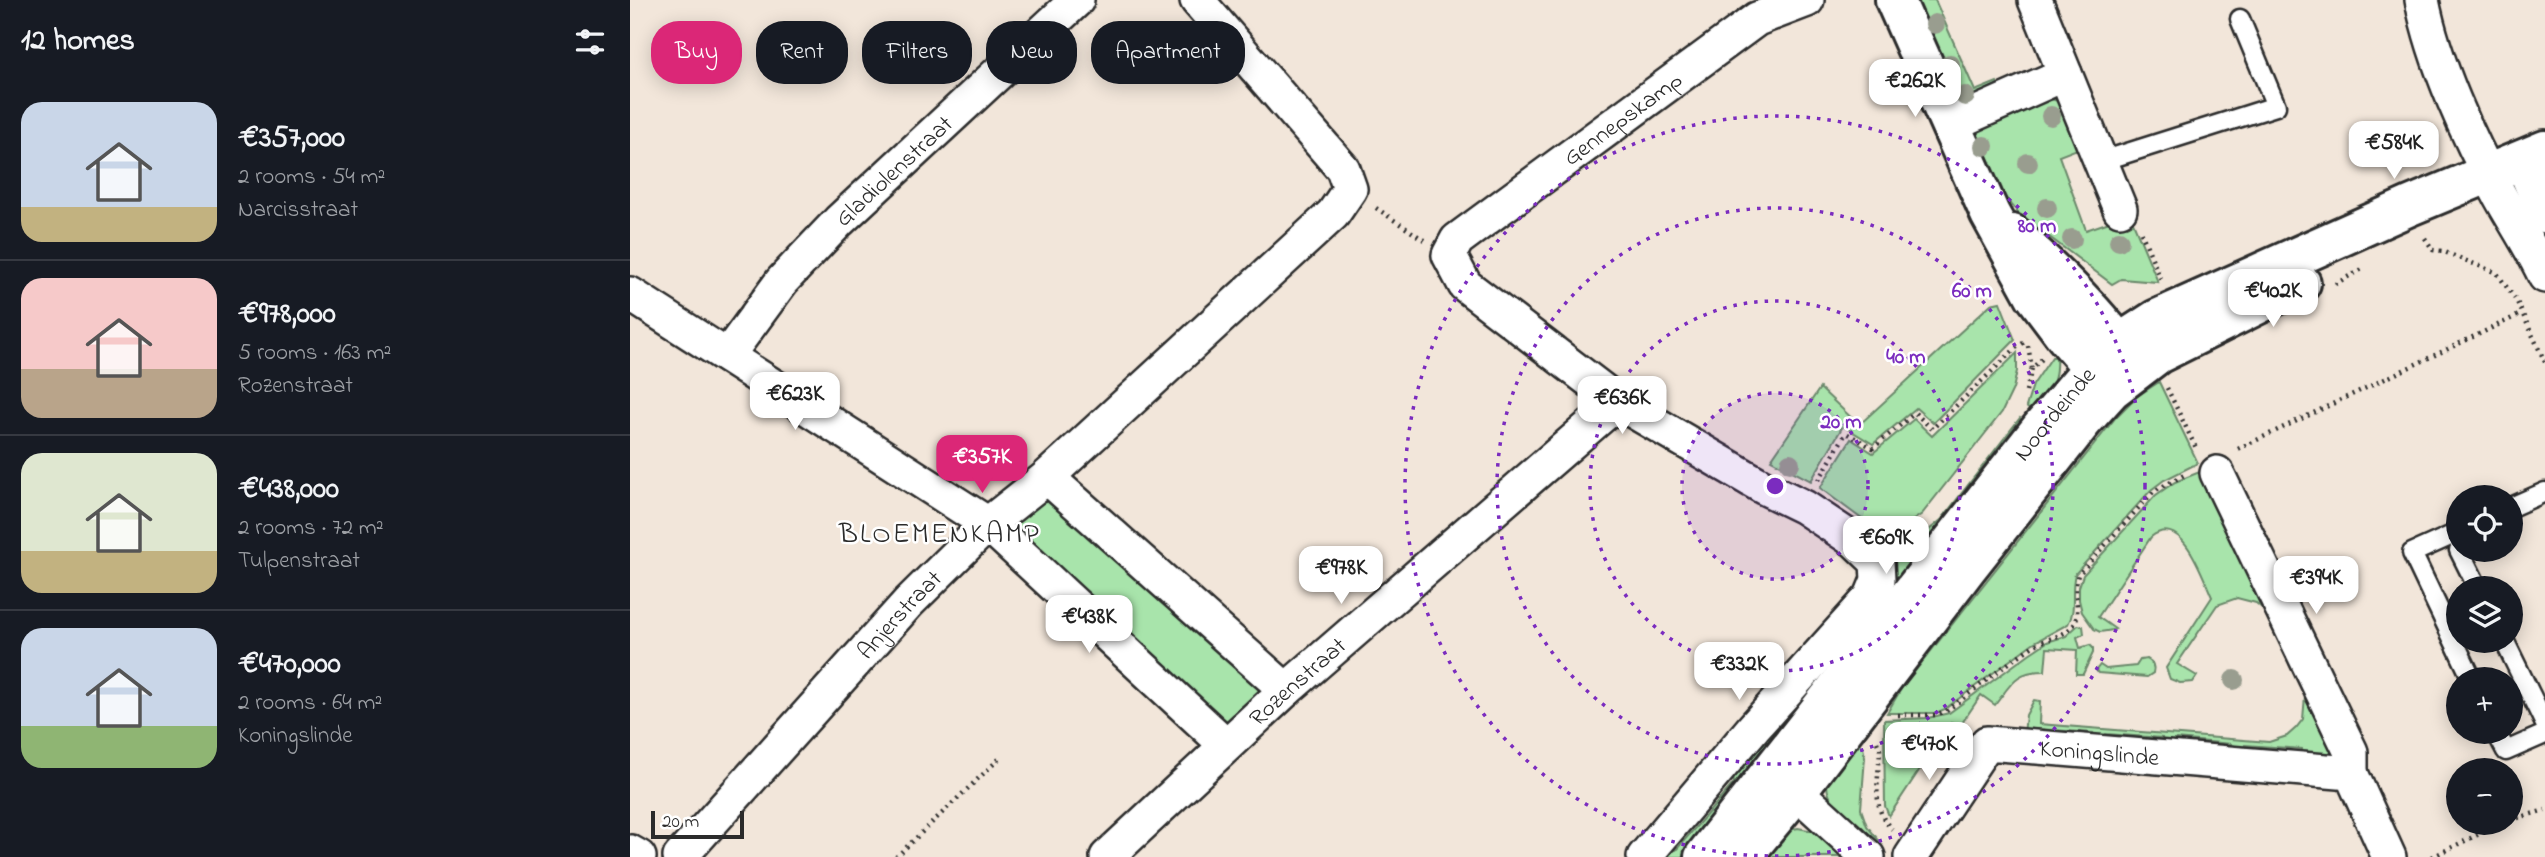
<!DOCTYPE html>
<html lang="en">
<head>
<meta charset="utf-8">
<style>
	body { margin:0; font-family:"Indie Flower",sans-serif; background:#20242c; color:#f1f3f6; height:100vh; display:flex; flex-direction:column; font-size:26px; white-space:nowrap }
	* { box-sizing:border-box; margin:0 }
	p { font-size:23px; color:#9ea1a6 }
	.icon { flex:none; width:38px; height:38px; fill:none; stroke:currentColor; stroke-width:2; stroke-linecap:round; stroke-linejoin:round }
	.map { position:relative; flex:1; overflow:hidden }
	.drawer { display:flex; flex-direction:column; background:#171b24; width:630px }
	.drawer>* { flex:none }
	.banner { position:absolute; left:21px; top:21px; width:665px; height:63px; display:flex; gap:14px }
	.controls { position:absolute; left:1816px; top:485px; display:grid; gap:14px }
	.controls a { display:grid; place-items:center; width:77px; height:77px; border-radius:50%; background:#171b24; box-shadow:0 4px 18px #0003; font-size:35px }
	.scale { position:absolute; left:21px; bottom:18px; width:93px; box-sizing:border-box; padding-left:7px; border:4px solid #2b2b2b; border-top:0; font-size:19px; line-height:24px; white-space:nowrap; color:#2b2b2b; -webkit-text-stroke:5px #fff; paint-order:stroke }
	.price { position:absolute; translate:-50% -60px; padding:0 16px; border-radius:14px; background:#fff; color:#222; font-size:23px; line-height:46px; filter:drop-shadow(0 2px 4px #0008) }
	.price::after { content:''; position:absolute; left:50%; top:42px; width:21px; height:16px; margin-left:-10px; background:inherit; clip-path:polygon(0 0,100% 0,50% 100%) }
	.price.active { background:#db2777; color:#fff }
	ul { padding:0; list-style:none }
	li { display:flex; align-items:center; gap:21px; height:175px; padding:0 21px }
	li+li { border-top:2px solid #363941 }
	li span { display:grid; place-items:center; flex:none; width:196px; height:140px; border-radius:21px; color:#555 }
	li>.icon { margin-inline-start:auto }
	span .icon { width:84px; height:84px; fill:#fffc; stroke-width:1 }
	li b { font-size:30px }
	h2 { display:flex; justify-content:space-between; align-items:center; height:84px; padding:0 21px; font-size:30px }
	.chip { padding:0 24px; border-radius:28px; background:#171b24; box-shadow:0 4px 18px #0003; font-size:24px; line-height:63px }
	.chip.active { background:#db2777; color:#fff }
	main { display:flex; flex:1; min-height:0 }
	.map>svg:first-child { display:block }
</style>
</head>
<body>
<main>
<section class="drawer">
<h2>12 homes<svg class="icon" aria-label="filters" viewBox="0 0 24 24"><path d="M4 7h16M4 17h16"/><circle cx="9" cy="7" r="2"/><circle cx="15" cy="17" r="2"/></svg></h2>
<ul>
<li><span style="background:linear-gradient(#c9d6e8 75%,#c2b280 0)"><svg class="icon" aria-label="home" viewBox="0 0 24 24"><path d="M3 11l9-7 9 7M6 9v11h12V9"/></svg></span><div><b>€357,000</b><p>2 rooms · 54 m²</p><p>Narcisstraat</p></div></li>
<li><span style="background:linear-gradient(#f6c9c9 65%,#b9a48a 0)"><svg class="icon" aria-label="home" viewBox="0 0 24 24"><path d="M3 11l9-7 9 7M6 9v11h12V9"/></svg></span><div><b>€978,000</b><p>5 rooms · 163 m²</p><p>Rozenstraat</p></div></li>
<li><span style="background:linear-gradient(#dfe7d0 70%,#c2b280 0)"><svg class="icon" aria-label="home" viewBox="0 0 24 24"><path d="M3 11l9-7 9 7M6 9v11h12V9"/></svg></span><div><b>€438,000</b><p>2 rooms · 72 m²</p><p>Tulpenstraat</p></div></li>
<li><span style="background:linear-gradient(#c9d6e8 70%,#8fb573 0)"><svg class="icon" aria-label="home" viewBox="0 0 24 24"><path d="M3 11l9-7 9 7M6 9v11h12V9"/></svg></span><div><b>€470,000</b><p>2 rooms · 64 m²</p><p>Koningslinde</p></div></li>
</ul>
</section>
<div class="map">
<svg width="1915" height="857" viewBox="0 0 1915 857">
	<rect width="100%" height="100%" fill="#f2e6da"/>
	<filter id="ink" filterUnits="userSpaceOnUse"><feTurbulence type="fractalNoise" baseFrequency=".0143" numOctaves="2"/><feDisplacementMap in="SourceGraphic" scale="14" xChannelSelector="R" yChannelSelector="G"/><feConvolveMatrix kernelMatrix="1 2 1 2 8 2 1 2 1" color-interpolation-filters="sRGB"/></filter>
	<g filter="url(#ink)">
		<g fill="#a8e4ab" stroke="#6a886b" stroke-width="2">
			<polygon points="1285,0 1305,0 1345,91 1367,82 1369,86 1343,103 1328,101"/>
			<polygon points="1417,98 1428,101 1450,148 1429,156 1456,230 1500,215 1528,282 1491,279 1482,284 1390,215 1359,178 1345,143 1352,125"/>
			<polygon points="1370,302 1385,340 1303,423 1286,408 1243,444 1213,426 1181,481 1141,460 1190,388 1229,425 1361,304"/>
			<polygon points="1387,353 1387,371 1383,389 1372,412 1292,514 1252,542 1233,520 1190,488 1221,439 1243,453 1284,419 1302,436"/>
			<path d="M 1422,357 L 1426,357 C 1428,380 1418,397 1409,417 L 1396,407 L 1403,385 Z"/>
			<path d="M 1529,382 L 1568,463 L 1534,480 L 1521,490 L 1445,574 C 1440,591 1447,610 1438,624 L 1403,643 L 1315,709 L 1306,713 L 1257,713 L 1271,689 L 1486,417 L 1506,397 Z"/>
			<polygon points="1390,418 1402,427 1194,689 1184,681 1260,562 1311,520"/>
			<path d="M 1572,471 L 1709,757 L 1672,759 L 1672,749 L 1615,745 L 1613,755 L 1601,754 L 1601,744 L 1546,739 L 1544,750 L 1532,748 L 1532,738 L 1476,734 L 1475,744 L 1463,744 L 1463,733 L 1407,729 L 1406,739 L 1394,734 L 1396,715 L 1404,700 L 1410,701 L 1409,724 L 1639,742 L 1657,736 L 1666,728 L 1673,719 L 1675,696 L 1633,609 L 1626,603 L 1607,598 L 1587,605 L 1547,664 L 1567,676 L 1563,682 L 1550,683 L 1540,679 L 1536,668 L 1582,597 C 1572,575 1552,512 1521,537 L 1468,617 L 1485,629 L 1483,630 L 1470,632 L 1464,629 L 1452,612 L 1449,600 L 1449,587 L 1453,575 L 1526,495 L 1545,482 Z"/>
			<polygon points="414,495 467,545 631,688 629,707 596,724 387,527 391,512"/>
			<path d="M 1448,625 L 1453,626 L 1454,634 L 1447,637 L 1450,648 L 1460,645 L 1463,648 L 1463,653 L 1453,674 L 1446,674 L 1447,650 L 1417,648 L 1415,671 C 1385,671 1382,683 1365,705 L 1351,695 L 1330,726 L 1321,722 L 1259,816 L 1255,806 L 1254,720 L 1298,718 L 1319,713 L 1399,654 L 1417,642 L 1436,636 Z"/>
			<path d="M 1517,659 C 1523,662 1525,666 1523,673 L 1517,677 L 1468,673 L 1466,670 L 1470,665 L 1476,669 L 1506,666 L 1510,660 Z"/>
			<polygon points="1166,696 1181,707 1061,857 1026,857 1032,850 1046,850 1104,783 1102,771"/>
			<path d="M 1218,736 L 1233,747 L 1235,757 L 1231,809 L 1237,826 L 1251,843 L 1245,841 C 1227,826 1190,804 1198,776 C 1201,763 1212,748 1218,736 Z"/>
			<polygon points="1168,828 1193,833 1219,857 1124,857 1155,831"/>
		</g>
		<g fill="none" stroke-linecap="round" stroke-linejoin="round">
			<g stroke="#2b2b2b" stroke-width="23">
				<g id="service">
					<polyline points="1472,161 1646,106 1610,19"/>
					<polyline points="1881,507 1915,492"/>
					<polyline points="1829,532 1782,553 1842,679"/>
					<polyline points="1829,550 1848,588"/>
					<polyline points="1874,640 1915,724"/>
					<polyline points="1866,732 1876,751 1915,734"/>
				</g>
			</g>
			<g stroke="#2b2b2b" stroke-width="38">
				<g id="minor">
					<polyline points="1405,0 1490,209"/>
					<path d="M 1792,0 C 1804,63 1839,139 1870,196 C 1885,223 1902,248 1915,276"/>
					<polyline points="1320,125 1435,74"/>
					<polyline points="1891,161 1915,216"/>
					<polyline points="0,294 358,524 596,745"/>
					<path id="s1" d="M 97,356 L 152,281 L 209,221 L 447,0"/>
					<polyline points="1587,473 1721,752 1721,773"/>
					<polyline points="417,477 656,690"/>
					<polyline points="1146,773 1238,857"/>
					<polyline points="0,852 9,857"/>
					<path id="s2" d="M 50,857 L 278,603 L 358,524 L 417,477 L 703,214 L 720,189 L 713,169 L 567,0"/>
					<path id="s3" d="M 477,857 L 656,690 L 988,402"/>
					<path id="s4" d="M 1014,857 L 1124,727 L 1241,597 L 1248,580 L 1247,562 L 1225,541 L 1174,507 L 1135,488 L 988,402 L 835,285 L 819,255 L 827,240 L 1127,19 L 1177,0"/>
					<path id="s5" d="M 1281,857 L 1357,743 L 1721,773 L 1759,857"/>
				</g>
			</g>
			<g stroke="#2b2b2b" stroke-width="44">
				<g id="tertiary">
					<polyline points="1265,0 1360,214 1405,296 1436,337 1480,388"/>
					<path d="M 1382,234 C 1427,274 1469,315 1504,363"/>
					<path id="s6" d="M 1074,857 L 1412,427 L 1463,367 L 1490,343 L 1527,319 L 1780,206 L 1915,150"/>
					<polyline points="1112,857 1166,792 1337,568 1453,421 1481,390 1528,354 1671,283"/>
				</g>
			</g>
			<g stroke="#2b2b2b" stroke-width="4.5" stroke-dasharray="2 5" stroke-linecap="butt">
				<polyline points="746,208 794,240"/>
				<polyline points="1511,232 1532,282"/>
				<polyline points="1795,238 1803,250 1812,251 1867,273 1887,302 1915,362"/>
				<polyline points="1705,284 1734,268"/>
				<polyline points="1398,346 1402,368"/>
				<polyline points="1537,388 1567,450"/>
				<polyline points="1396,391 1402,368 1412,359"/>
				<polyline points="1608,449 1891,314"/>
				<polyline points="1189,480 1216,433 1243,448 1285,413 1302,429 1386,348 1396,341"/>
				<path d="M 1268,715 L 1305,715 L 1316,711 C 1345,690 1373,666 1403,646 C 1415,639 1437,636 1445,623 C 1451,611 1442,593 1448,575 L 1524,491 L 1556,474"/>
				<path d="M 1247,742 L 1250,750 C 1249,777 1240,809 1262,829"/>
				<polyline points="1881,820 1915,810"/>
				<polyline points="266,857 372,756"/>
				<polyline points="1802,857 1874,822"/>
			</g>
			<use href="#service" stroke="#fff" stroke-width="18"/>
			<use href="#minor" stroke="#fff" stroke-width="33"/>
			<use href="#tertiary" stroke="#fff" stroke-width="38"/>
		</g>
		<g fill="#999d8f">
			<circle cx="1305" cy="24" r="10"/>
			<circle cx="1320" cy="64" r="10"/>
			<circle cx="1335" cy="96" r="10"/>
			<circle cx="1421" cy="116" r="10"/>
			<circle cx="1354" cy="146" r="10"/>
			<circle cx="1398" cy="163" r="10"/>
			<circle cx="1417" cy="208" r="10"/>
			<circle cx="1442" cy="239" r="10"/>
			<circle cx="1489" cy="241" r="10"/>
			<circle cx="1160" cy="463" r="10"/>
			<circle cx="1604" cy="680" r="10"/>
		</g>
	</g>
	<circle cx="1145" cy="486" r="93" fill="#7b2cbf" fill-opacity=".12"/>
	<g fill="none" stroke="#7b2cbf" stroke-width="3.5" stroke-dasharray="3.5 7">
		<circle cx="1145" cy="486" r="93"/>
		<circle cx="1145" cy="486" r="185"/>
		<circle cx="1145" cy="486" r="278"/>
		<circle cx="1145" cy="486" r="370"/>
	</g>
	<g text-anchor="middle" stroke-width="5" stroke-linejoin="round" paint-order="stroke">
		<g font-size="24" fill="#2b2b2b" stroke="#fff">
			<text dy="8" stroke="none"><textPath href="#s4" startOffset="1136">Gennepskamp</textPath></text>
			<text dy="8" stroke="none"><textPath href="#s1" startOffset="250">Gladiolenstraat</textPath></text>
			<text dy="8" stroke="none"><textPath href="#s6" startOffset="565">Noordeinde</textPath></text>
			<text dy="8" stroke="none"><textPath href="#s2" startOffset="327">Anjerstraat</textPath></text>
			<text dy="8" stroke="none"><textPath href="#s3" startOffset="259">Rozenstraat</textPath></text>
			<text dy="8" stroke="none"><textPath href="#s5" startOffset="250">Koningslinde</textPath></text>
		</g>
		<g font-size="28" letter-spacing="2" fill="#2b2b2b" stroke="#fff">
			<text x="310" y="542">BLOEMENKAMP</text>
		</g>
	</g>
	<circle cx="1145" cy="486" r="10" fill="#7b2cbf" stroke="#fff" stroke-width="3.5"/>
	<g font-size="21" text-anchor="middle" font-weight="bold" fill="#7b2cbf" stroke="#fff" stroke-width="5" stroke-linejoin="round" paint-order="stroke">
		<text x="1407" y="232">80 m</text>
		<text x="1342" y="297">60 m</text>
		<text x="1276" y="363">40 m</text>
		<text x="1211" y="428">20 m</text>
	</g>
</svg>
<div class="controls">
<a><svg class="icon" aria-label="locate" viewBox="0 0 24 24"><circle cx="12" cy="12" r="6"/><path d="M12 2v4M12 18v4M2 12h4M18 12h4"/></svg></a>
<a><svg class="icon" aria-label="layers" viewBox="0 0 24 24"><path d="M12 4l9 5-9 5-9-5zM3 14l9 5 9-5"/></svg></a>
<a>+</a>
<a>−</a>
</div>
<div class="scale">20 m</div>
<b class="price" style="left:1285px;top:119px">€262K</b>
<b class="price" style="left:1764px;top:181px">€584K</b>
<b class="price" style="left:1643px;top:329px">€402K</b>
<b class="price" style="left:165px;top:432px">€623K</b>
<b class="price" style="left:992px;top:436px">€636K</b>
<b class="price active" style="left:352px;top:495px">€357K</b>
<b class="price" style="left:1256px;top:576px">€609K</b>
<b class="price" style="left:711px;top:606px">€978K</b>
<b class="price" style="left:1686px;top:616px">€394K</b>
<b class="price" style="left:459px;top:655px">€438K</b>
<b class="price" style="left:1109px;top:702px">€332K</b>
<b class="price" style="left:1299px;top:782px">€470K</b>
<div class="banner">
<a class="chip active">Buy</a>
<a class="chip">Rent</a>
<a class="chip">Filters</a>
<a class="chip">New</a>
<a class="chip">Apartment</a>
</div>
</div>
</main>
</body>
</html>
